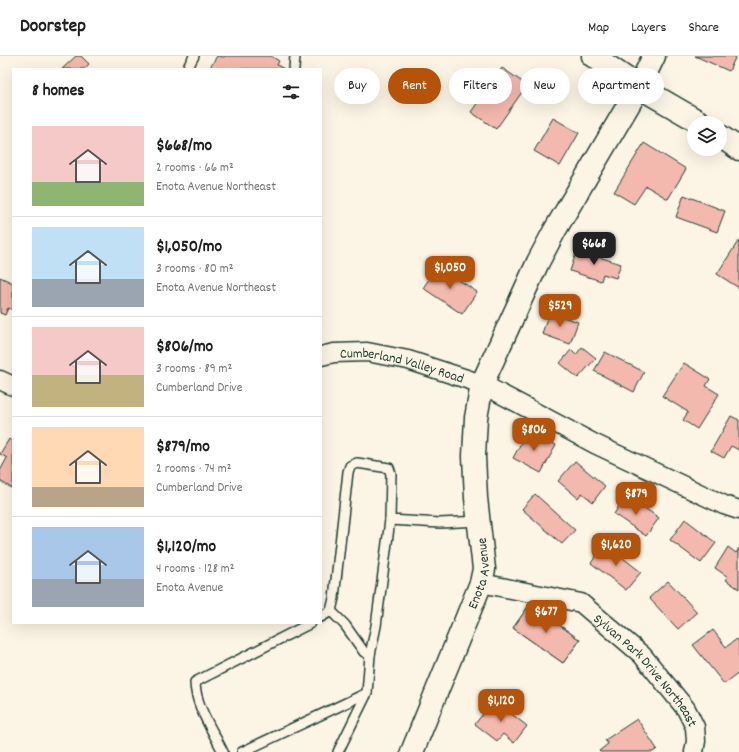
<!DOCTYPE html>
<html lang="en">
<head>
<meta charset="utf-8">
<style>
	body { margin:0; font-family:Dekko,sans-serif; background:#f6f6f6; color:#222; height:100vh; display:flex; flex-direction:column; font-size:15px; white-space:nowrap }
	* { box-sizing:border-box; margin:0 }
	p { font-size:13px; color:#767676 }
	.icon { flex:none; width:22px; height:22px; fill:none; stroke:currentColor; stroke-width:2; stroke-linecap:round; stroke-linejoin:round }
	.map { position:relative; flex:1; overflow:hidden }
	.drawer { position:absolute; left:12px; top:12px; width:310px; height:556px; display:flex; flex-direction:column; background:#fff; border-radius:0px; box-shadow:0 4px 16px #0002 }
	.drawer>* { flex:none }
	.guide { position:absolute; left:334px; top:12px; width:345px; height:36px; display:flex; gap:8px }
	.fabs { position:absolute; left:687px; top:60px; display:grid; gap:8px }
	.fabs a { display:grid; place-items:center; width:40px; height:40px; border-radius:50%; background:#fff; box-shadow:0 4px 16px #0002; font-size:20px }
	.price { position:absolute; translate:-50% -34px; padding:0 9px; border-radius:8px; background:#b45309; color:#fff; font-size:13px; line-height:26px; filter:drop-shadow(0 1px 2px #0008) }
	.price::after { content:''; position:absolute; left:50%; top:24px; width:12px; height:9px; margin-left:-6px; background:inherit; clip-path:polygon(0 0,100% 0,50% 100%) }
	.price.active { background:#222; color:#fff }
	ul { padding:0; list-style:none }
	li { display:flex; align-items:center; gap:12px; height:100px; padding:0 20px }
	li+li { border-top:1px solid #e0e0e0 }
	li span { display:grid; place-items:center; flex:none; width:112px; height:80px; border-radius:0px; color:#555 }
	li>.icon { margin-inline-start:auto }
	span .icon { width:48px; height:48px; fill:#fffc; stroke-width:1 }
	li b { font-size:17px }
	h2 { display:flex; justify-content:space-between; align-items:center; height:48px; padding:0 20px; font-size:17px }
	.tag { padding:0 14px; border-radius:18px; background:#fff; box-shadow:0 4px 16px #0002; font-size:14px; line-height:36px }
	.tag.active { background:#b45309; color:#fff }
	header { display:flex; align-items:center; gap:24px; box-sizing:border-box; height:56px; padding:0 20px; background:#fff; border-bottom:1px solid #e0e0e0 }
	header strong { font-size:19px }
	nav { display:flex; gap:22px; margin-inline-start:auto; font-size:14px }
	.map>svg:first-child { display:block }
</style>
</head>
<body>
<header>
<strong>Doorstep</strong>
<nav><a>Map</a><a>Layers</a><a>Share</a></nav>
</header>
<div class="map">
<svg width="739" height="696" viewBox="0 0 739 696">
	<rect width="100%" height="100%" fill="#fcf5e5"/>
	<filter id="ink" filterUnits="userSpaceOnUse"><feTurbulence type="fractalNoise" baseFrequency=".025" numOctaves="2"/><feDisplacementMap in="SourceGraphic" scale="8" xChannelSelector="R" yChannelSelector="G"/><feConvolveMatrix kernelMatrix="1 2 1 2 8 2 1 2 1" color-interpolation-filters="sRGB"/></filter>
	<g filter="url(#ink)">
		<g fill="#f4b9ae" stroke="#1f3d34">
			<polygon points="76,0 81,0 89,8 84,13 62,13"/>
			<polygon points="217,0 224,1 225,0 271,0 279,5 277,9 284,13 209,13"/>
			<polygon points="695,0 736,0 729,15"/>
			<polygon points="502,12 527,29 496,73 471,56"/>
			<polygon points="553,62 579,77 560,110 534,95"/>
			<polygon points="644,87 686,113 668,143 646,130 634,148 614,136"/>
			<polygon points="684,139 725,155 717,176 676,161"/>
			<polygon points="739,184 739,232 717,218"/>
			<polygon points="577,194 621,208 616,222 603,218 601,225 570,215"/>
			<polygon points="438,210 477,236 462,258 423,232"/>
			<polygon points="0,221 13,227 13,254 8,252 5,259 0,257"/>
			<polygon points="549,256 578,266 570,288 542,278"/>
			<polygon points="582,291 596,302 578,322 560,307 571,294 576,299"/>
			<polygon points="605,296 644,316 634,336 594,315"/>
			<polygon points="684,307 710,323 706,330 719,338 697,373 683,364 688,356 662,340"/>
			<polygon points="731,360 739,364 739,394 731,390 724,402 711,395"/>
			<polygon points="528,374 556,389 541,417 513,402"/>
			<polygon points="9,383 13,386 13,433 0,425 0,415 7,402 0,398"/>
			<polygon points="575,405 605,430 593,446 582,437 578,442 558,425"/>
			<polygon points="535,438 575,474 562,488 522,453"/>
			<polygon points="626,439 659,462 646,480 614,458"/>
			<polygon points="685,463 716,487 701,507 670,484"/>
			<polygon points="605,488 641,516 626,534 591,507"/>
			<polygon points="728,491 736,497 739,492 739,533 726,524 728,521 715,512"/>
			<polygon points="668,525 697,556 678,573 649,542"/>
			<polygon points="530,548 580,584 563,607 513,572"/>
			<polygon points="530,548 580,584 563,607 513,572"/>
			<polygon points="713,574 726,591 737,583 739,586 739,617 724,628 693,589"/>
			<polygon points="494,644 527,670 514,687 503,678 497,685 475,668"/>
			<polygon points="637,663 657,693 653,696 600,696 599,695 608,688 605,684"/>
		</g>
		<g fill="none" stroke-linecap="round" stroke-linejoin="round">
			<g stroke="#1f3d34" stroke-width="12">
				<g id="lane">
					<polyline points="187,13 194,0"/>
					<polyline points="294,13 295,0"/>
					<polyline points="331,555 345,569 364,596 370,599"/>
					<polyline points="321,561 331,555 334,542 348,416 350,410 357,407 389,412 391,418 390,464 440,467 479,465"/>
					<path d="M 223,696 C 213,675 195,649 195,626 L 311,567"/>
					<polyline points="242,696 367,637"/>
					<polyline points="338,696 367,637 370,599 376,570 390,464"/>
				</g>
			</g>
			<g stroke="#1f3d34" stroke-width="21">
				<g id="street">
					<path id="s1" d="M 321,300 L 334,297 L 367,296 L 408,304 L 482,328 L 595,388 L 724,449 L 739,454"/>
					<polyline points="0,324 13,330"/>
					<path id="s2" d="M 481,527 L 581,547 L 642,599 L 686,653 L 695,671 L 696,685 L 694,696"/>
				</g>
			</g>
			<g stroke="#1f3d34" stroke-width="25">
				<g id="secondary">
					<polyline points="593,0 639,31 701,67"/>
					<polyline points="720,80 739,93"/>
					<path id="s3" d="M 412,696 L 481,527 L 484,513 L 476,442 L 474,400 L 476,362 L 482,328 L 538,206 L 555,174 L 639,31 L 654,0"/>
				</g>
			</g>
			<use href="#lane" stroke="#fcf5e5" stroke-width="9"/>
			<use href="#street" stroke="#fcf5e5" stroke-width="18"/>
			<use href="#secondary" stroke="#fcf5e5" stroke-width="22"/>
		</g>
	</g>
	<g text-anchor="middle" stroke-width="4" stroke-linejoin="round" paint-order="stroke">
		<g font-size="14" fill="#1f3d34" stroke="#fcf5e5">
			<text dy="5" stroke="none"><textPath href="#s1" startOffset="83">Cumberland Valley Road</textPath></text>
			<text dy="5" stroke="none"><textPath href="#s3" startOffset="192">Enota Avenue</textPath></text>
			<text dy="5" stroke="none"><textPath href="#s2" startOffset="196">Sylvan Park Drive Northeast</textPath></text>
		</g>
	</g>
</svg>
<div class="fabs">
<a><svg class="icon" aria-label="layers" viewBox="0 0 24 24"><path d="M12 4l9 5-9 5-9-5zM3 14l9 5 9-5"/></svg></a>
</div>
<b class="price active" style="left:594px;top:210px">$668</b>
<b class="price" style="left:450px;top:234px">$1,050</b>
<b class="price" style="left:560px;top:272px">$529</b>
<b class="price" style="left:534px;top:396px">$806</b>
<b class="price" style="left:636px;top:460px">$879</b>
<b class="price" style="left:616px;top:511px">$1,620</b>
<b class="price" style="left:546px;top:578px">$677</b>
<b class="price" style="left:501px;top:667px">$1,120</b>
<div class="guide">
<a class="tag">Buy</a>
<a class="tag active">Rent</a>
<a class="tag">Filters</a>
<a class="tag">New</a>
<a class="tag">Apartment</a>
</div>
<section class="drawer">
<h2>8 homes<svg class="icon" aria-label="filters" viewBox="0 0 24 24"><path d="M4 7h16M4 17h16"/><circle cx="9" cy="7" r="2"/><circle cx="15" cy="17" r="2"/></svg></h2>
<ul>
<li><span style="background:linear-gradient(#f6c9c9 70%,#8fb573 0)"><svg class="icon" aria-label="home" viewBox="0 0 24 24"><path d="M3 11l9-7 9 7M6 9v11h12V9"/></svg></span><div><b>$668/mo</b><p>2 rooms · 66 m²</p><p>Enota Avenue Northeast</p></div></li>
<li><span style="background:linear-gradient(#bfe0f5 65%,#9aa5b1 0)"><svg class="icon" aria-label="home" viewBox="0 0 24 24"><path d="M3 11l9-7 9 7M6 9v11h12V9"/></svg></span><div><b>$1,050/mo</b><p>3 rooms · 80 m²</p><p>Enota Avenue Northeast</p></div></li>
<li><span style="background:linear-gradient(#f6c9c9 60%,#c2b280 0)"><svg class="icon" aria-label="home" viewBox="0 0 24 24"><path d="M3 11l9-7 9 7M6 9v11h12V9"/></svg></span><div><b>$806/mo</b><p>3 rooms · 89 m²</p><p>Cumberland Drive</p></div></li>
<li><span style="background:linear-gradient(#ffd9b3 75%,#b9a48a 0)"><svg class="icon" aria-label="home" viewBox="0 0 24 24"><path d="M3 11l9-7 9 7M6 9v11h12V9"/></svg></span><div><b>$879/mo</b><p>2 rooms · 74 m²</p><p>Cumberland Drive</p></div></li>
<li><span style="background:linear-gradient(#a9c7e8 65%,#9aa5b1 0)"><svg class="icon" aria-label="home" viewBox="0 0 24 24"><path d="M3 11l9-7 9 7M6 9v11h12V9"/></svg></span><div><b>$1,120/mo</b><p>4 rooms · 128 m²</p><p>Enota Avenue</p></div></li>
</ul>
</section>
</div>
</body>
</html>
